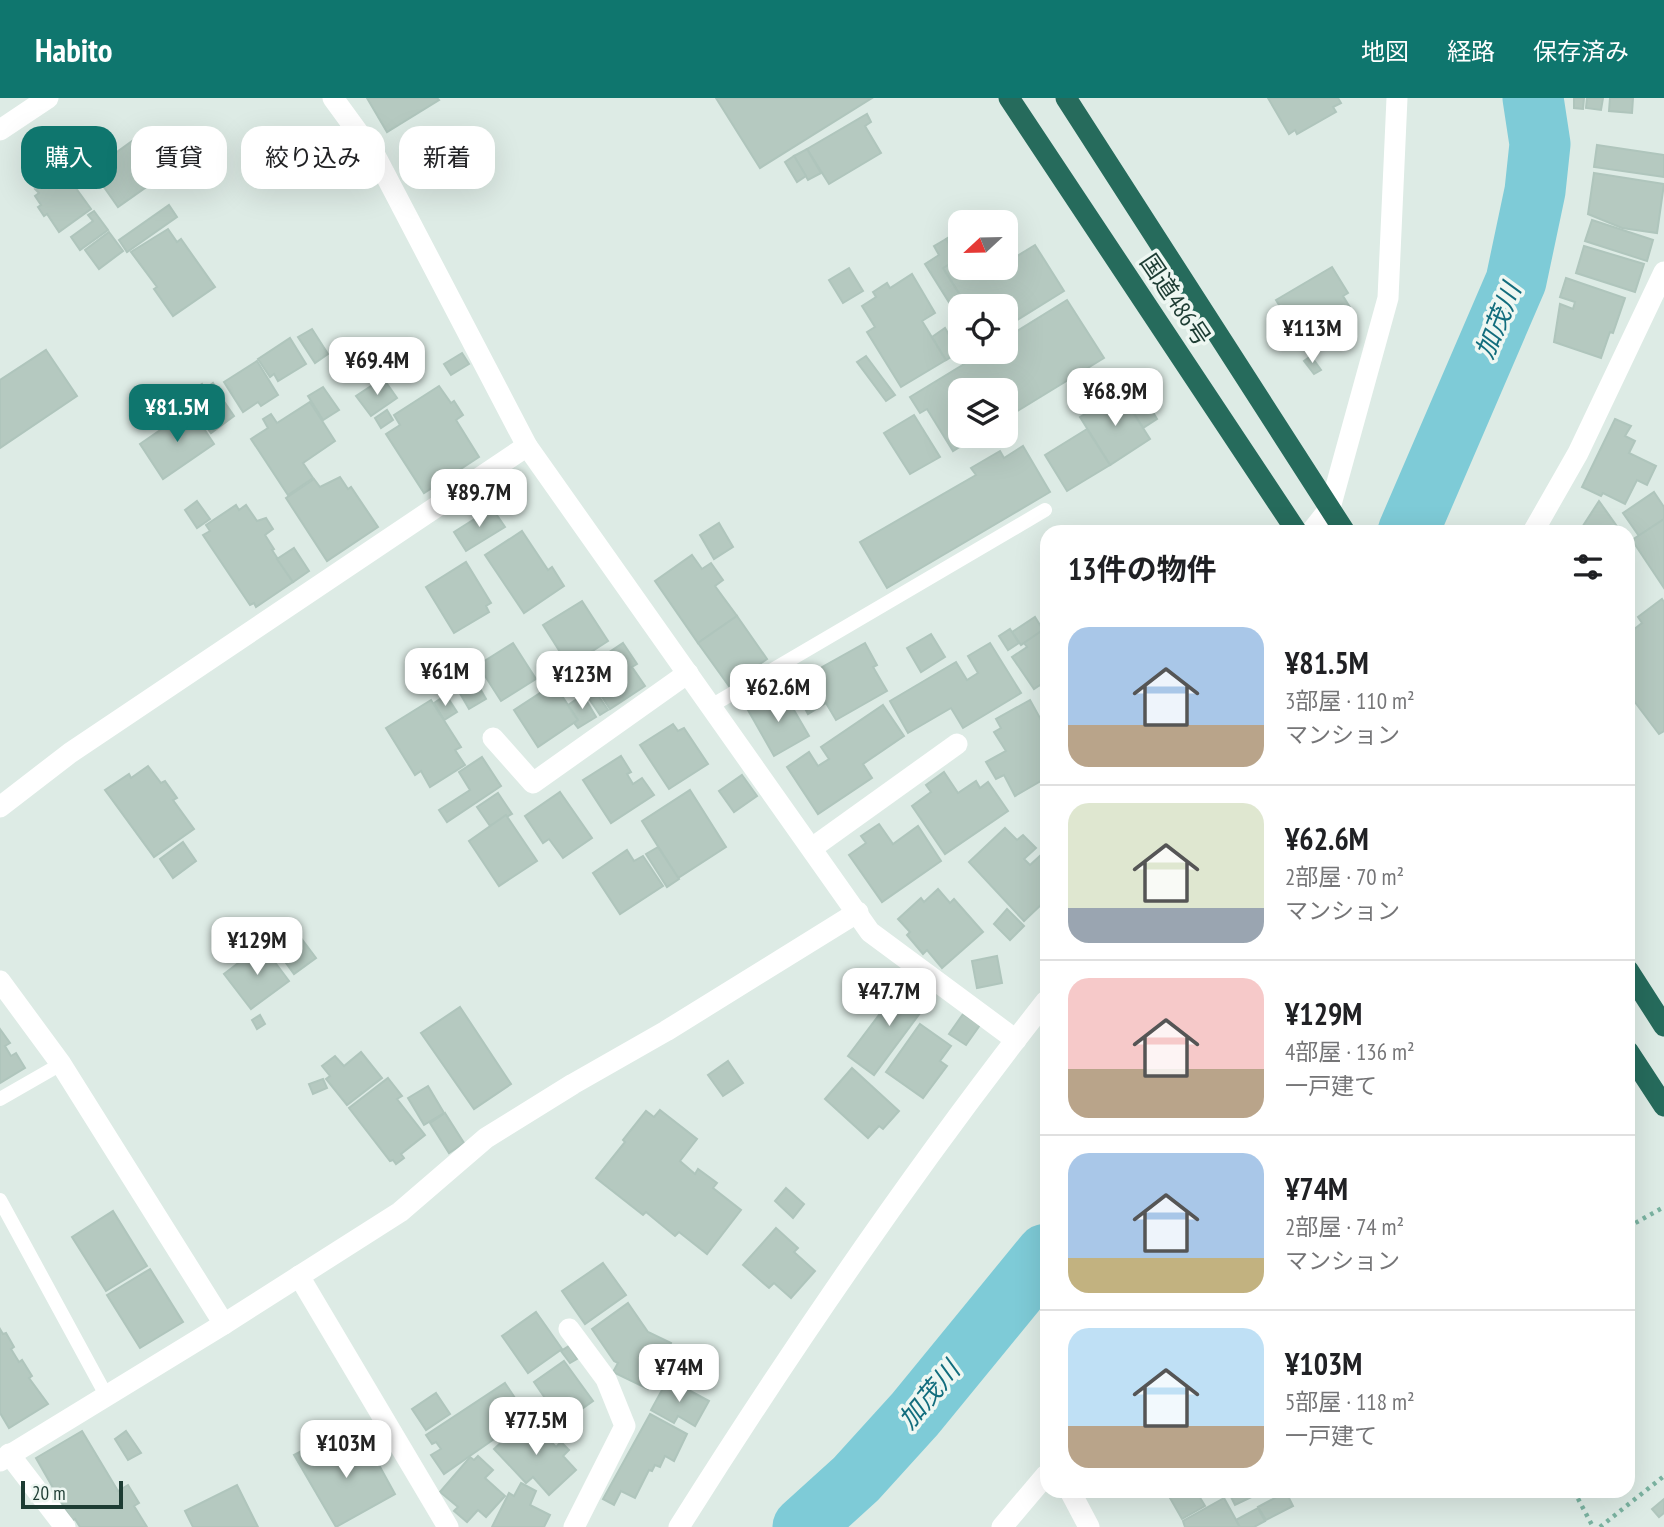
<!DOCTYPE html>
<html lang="ja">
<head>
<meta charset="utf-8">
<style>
	body { margin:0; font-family:"PT Sans Narrow","Noto Sans JP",sans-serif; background:#f6f6f6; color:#202124; height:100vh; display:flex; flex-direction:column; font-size:26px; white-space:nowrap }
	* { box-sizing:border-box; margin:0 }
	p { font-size:23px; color:#757577 }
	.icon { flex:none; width:38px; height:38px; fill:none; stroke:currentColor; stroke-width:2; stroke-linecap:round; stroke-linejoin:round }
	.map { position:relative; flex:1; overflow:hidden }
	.details { position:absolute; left:1040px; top:427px; width:595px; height:973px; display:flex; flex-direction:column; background:#fff; border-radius:21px; box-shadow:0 7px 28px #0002 }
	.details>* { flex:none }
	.hud { position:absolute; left:21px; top:28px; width:665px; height:63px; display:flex; gap:14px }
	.needle { width:46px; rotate:248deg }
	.tools { position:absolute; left:948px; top:112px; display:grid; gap:14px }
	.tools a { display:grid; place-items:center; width:70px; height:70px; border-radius:14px; background:#fff; box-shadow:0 7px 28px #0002; font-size:35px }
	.scale { position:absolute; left:21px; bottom:18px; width:102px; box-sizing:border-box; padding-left:7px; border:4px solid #1d3c33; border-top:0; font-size:19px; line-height:24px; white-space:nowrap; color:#1d3c33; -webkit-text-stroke:5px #eef7f2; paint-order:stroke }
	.price { position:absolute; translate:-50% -60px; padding:0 16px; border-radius:14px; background:#fff; color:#222; font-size:23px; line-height:46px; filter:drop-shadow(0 2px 4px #0008) }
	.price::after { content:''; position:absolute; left:50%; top:42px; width:21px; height:16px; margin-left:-10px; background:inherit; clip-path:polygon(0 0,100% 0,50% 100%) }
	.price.active { background:#0f766e; color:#fff }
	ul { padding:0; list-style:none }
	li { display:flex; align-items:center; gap:21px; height:175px; padding:0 28px }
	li+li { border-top:2px solid #e0e0e0 }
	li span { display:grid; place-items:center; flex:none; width:196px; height:140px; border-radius:21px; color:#555 }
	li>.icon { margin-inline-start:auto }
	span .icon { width:84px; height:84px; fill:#fffc; stroke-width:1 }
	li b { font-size:30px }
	h2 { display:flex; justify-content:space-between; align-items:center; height:84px; padding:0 28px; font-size:30px }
	.tag { padding:0 24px; border-radius:21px; background:#fff; box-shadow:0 7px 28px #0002; font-size:24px; line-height:63px }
	.tag.active { background:#0f766e; color:#fff }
	header { display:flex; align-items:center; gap:42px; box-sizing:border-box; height:98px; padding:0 35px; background:#0f766e; color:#fff }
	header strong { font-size:33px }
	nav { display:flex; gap:38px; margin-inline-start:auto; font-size:24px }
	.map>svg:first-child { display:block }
</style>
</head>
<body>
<header>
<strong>Habito</strong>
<nav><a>地図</a><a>経路</a><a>保存済み</a></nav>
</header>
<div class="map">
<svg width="1664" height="1429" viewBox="0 0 1664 1429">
	<rect width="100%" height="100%" fill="#ddebe5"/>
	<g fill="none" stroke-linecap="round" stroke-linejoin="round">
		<g stroke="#7ecbd7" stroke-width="61">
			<polyline points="1408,434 1516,183 1535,93 1540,46 1533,0"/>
			<polyline points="803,1429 856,1381 915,1316 1046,1156"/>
		</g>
	</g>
	<g fill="#b5c9c0" stroke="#afc5bc" stroke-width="2">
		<polygon points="367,0 437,0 439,2 387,34"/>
		<polygon points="716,0 872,0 760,70"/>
		<polygon points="1268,0 1338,0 1341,5 1333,9 1336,14 1297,36 1295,32 1289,36"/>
		<polygon points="1574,0 1584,0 1583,11 1574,10"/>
		<polygon points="1587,0 1603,0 1601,12 1586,10"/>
		<polygon points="1610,0 1633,0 1632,15 1609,13"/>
		<polygon points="867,16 871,24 865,28 881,55 829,86 807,51"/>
		<polygon points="135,41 162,78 118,109 92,72"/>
		<polygon points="1597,47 1664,57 1664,79 1594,69"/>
		<polygon points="807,51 821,75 808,82 794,58"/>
		<polygon points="794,58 806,78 797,84 785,64"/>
		<polygon points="65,75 91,111 59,134 47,116 44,118 38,109 41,107 35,98 39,95 35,91 48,83 50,86"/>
		<polygon points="1594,75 1664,86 1657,135 1622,130 1588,116"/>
		<polygon points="169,107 177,119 127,154 119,142"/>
		<polygon points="94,113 108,132 80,152 71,139 93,123 88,117"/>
		<polygon points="1592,122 1653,142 1647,163 1585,143"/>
		<polygon points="168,131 177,144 181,141 215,189 173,218 154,191 157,189 131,154"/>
		<polygon points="961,131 961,170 1006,170 1006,165 1035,147 1064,193 1006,229 1006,208 967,208 943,170 958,161 946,141"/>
		<polygon points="109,134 123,153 99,171 85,152"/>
		<polygon points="946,141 958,161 943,170 963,202 952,209 925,166 939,157 934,148"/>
		<polygon points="1584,148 1644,166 1635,194 1576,175"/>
		<polygon points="1332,169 1348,195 1343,198 1351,211 1336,220 1346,237 1317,254 1296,218 1289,223 1276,202"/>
		<polygon points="849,170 863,193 843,205 829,182"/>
		<polygon points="912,176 935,215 922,223 946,262 901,289 867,234 875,229 862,208 876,199 873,194 887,185 890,190"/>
		<polygon points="1566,180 1625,200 1613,235 1610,234 1601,260 1554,244 1560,206 1573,211 1575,204 1560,199"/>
		<polygon points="1067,202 1104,260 1006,320 1006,292 961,292 961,338 977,338 953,353 927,311 920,315 910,299 984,254 1006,254 1006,240"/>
		<polygon points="945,230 959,254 946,262 932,239"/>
		<polygon points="312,231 328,256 315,265 298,239"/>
		<polygon points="290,240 306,266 278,283 274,276 270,279 258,261"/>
		<polygon points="411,247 415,254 405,260 401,253"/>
		<polygon points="46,252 77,298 0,350 0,282"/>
		<polygon points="462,255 469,266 451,277 444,266"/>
		<polygon points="866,258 895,297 886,303 857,264"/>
		<polygon points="1311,258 1321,272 1314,276 1304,263"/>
		<polygon points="257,263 278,297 261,308 258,304 243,314 224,284"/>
		<polygon points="1143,278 1160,305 1151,311 1157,321 1143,330 1120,293"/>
		<polygon points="383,280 397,300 371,318 356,298"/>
		<polygon points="213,285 218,293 210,298 212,301 194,313 184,298 202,286 205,291"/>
		<polygon points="439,288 451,305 454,303 463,317 456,322 479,359 424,395 386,336 400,327 394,317"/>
		<polygon points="323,289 339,312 323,322 308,298"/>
		<polygon points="1120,294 1150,341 1110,367 1080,319"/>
		<polygon points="221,299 234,318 211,335 197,316"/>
		<polygon points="310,304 335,343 303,365 313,380 288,397 251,341 268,330 263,321 271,316 277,325"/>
		<polygon points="191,311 214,346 163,381 140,346"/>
		<polygon points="387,312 393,322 381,330 375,320"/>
		<polygon points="914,317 940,359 910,376 884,335"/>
		<polygon points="1615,321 1631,328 1625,338 1635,343 1629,355 1656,368 1647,387 1637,382 1625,406 1603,395 1601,398 1582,389"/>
		<polygon points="1087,331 1110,367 1067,393 1045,357"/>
		<polygon points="1023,348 1050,394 887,490 860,444 976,377 971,370 1000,353 1004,360"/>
		<polygon points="340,379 348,391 351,389 378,429 327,463 286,400 314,381 320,389"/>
		<polygon points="1654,394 1664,409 1664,421 1639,438 1623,415"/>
		<polygon points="197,403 210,421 197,430 185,412"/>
		<polygon points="1599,403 1621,434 1579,434"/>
		<polygon points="236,407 239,412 246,407 257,423 266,420 273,431 265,437 274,451 272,452 293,484 256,509 254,505 250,507 203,437 210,433 206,427"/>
		<polygon points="492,410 505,429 466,453 454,434"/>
		<polygon points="1664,421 1664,490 1632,442"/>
		<polygon points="719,425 733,449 714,461 700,437"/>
		<polygon points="522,433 548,472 552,469 564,488 524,515 485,457"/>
		<polygon points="294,450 309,473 293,484 277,461"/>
		<polygon points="692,457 702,471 711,465 723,482 715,488 737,518 698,545 655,483"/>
		<polygon points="466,464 491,505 486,508 489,514 454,535 426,489"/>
		<polygon points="1662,501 1664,504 1664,633 1659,636 1628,595 1628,536 1642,525 1638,519"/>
		<polygon points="582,503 608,543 569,568 543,527"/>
		<polygon points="737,518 767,561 729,588 698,545"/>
		<polygon points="1035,519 1043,532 1021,547 1012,534"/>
		<polygon points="1046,530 1046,597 1040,587 1034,591 1012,559 1027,549 1024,545"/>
		<polygon points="1010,531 1019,545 1008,552 999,538"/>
		<polygon points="931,536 945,559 921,574 907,550"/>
		<polygon points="513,545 536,581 501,603 478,567"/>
		<polygon points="623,545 637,566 632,569 645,588 610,611 584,571"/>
		<polygon points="865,545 877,567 873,569 887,593 836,622 826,605 808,616 792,586"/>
		<polygon points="990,545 1021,595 963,630 951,610 908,635 890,603 956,564 967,582 978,575 968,558"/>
		<polygon points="581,572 608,612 600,617 573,577"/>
		<polygon points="471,575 486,601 469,611 454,585"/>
		<polygon points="554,586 578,622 538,649 514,612"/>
		<polygon points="777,595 786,611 791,607 809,638 774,658 748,612"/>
		<polygon points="446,597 457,614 444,622 434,605"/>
		<polygon points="583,597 596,619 578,630 574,625 578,622 568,607"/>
		<polygon points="431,602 461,649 455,652 465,667 430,689 421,673 415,677 386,630"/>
		<polygon points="1030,602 1046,631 1046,680 1015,698 1004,677 996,681 986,664 1006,653 994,634 1001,630 996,621"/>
		<polygon points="883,607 904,638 863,666 872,680 818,716 787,669 809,654 818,668 829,661 821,649"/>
		<polygon points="673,626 678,633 684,630 708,666 669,691 640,647"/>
		<polygon points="621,658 631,674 627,676 633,686 642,680 654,697 611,725 583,682"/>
		<polygon points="482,659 501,688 447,724 439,712 470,692 459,674"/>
		<polygon points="148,668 161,685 165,683 177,700 173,702 194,731 154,759 105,692 129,676 131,680"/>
		<polygon points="944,674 958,695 976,683 980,690 988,684 1008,713 945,756 912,708 931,694 926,687"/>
		<polygon points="742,677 757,698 734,714 719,693"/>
		<polygon points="690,692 726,749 678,780 642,723"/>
		<polygon points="560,694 592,740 563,760 549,741 543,745 525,718"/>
		<polygon points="498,695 512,716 490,728 477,709"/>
		<polygon points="506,717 537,763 499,788 469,743"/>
		<polygon points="879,726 893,746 918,728 941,763 882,804 849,757 866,745 861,738"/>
		<polygon points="1005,730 1017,742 1023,737 1036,750 1024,761 1030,767 1041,757 1046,762 1046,802 1024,823 969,764"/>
		<polygon points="183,744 196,763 173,780 160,761"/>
		<polygon points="658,749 679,781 667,789 646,756"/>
		<polygon points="627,752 634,763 643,758 663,788 620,816 593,775"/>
		<polygon points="938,791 950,805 954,801 983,834 942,870 927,852 923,856 907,837 910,834 898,821 921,800 924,804"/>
		<polygon points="1007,811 1024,828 1010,842 994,826"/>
		<polygon points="292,828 316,860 294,876 271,844"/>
		<polygon points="262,847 289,883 251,911 224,876"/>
		<polygon points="997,858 1002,885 977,890 972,863"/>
		<polygon points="901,882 929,903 874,977 848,958 888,905 885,903"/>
		<polygon points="460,909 511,986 474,1011 421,935"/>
		<polygon points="963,916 980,927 966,947 949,936"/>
		<polygon points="260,917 265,926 257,931 252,922"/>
		<polygon points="920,926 951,948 940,963 947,968 923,1000 886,974"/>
		<polygon points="0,931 10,945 5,948 11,958 16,955 25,970 0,985"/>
		<polygon points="361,954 382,980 347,1007 326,981 330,978 322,968 335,958 344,968"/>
		<polygon points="728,963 743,985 723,998 708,977"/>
		<polygon points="852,970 899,1013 883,1031 879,1028 868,1040 825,1001"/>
		<polygon points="388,980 402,998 397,1001 425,1037 401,1056 404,1060 396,1066 393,1062 390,1063 349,1010"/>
		<polygon points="323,981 327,990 313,996 309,986"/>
		<polygon points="428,988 444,1015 424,1027 408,1000"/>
		<polygon points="660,1012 697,1041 680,1063 695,1076 698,1071 717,1085 713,1090 741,1112 707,1156 679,1134 675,1138 646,1114 643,1117 596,1080 625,1044 623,1042 646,1013 654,1019"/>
		<polygon points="445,1015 464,1045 449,1055 430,1025"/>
		<polygon points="786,1090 804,1106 793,1120 775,1103"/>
		<polygon points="113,1113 147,1168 106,1193 72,1139"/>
		<polygon points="776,1130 798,1150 794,1154 815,1173 791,1200 774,1185 769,1190 743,1167"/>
		<polygon points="603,1165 626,1197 585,1226 562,1193"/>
		<polygon points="150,1171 183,1224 140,1250 107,1197"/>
		<polygon points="628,1205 648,1234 671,1245 648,1291 613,1274 618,1265 614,1263 592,1231"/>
		<polygon points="536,1214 562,1251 528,1275 502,1238"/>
		<polygon points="0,1231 3,1236 6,1235 14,1249 11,1251 19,1264 22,1262 32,1278 29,1280 48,1306 9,1330 0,1315"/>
		<polygon points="569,1248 577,1261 570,1265 561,1253"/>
		<polygon points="564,1263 593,1303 569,1320 563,1311 556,1316 534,1284"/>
		<polygon points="668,1281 709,1303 695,1328 678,1318 674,1325 651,1312"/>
		<polygon points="505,1285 527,1318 444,1376 431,1357 441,1351 436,1344 432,1346 426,1337"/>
		<polygon points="436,1295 450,1316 426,1332 412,1311"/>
		<polygon points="650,1316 687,1336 674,1363 665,1358 660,1369 655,1367 652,1373 649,1372 635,1400 621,1393 614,1407 603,1401"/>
		<polygon points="531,1322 556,1349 561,1344 569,1352 563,1358 576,1372 549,1397 533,1379 526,1385 494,1351 522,1325 525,1328"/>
		<polygon points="82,1333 118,1393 128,1387 139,1405 134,1408 147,1429 80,1429 75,1421 72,1423 36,1360"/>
		<polygon points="126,1333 141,1355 128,1362 115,1341"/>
		<polygon points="363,1338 395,1396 336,1429 294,1357 311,1348 318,1362"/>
		<polygon points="478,1358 493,1372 485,1380 505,1398 486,1419 478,1412 467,1424 454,1413 458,1409 440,1394 470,1359 474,1362"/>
		<polygon points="521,1385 536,1393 530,1407 550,1417 544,1429 492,1429 509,1395 514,1398"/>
		<polygon points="237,1387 258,1429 193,1429 185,1413"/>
		<polygon points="1166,1393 1196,1393 1205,1408 1182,1421"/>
		<polygon points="1228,1393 1264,1393 1235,1407"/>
		<polygon points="1286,1394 1293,1408 1266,1422 1258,1409"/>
		<polygon points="1224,1400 1240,1429 1185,1429 1183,1423"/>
		<polygon points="1664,1401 1664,1415 1659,1419 1652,1411"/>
		<polygon points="1258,1410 1265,1423 1254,1429 1240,1429 1236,1422"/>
	</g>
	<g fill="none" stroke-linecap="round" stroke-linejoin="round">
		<g stroke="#7ab2a0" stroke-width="4.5" stroke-dasharray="3.5 5" stroke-linecap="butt">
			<polyline points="1628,1129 1664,1109"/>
			<polyline points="1574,1393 1593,1429"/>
			<polyline points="1600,1429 1664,1378"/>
		</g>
		<g stroke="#fff" stroke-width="14">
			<polyline points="711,608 1045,412"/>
			<polyline points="0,1001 61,966"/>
			<polyline points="0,1102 106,1297"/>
		</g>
		<g stroke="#fff" stroke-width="21">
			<polyline points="333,0 376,59 527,348 870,834 1016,942"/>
			<polyline points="1311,434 1330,410 1388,200 1397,0"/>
			<polyline points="1533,434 1578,355 1664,174"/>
			<polyline points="493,640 533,685 688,575"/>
			<polyline points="0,709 70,655 527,348"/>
			<polyline points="812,750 957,646"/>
			<polyline points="0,883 61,966 224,1226"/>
			<polyline points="299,1178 448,1429"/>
			<polyline points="569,1231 606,1281 625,1328 574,1429"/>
			<polyline points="9,1356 65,1429"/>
			<polyline points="0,1363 224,1226 400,1114 486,1040 573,986 666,933 858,814"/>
			<polyline points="1070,1393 1089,1429"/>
			<path d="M 679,1429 C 793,1248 914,1071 1046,903"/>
			<polyline points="1002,1429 1046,1377"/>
		</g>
		<polyline stroke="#fff" stroke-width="21" points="0,32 48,0"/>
		<g stroke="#266b5c" stroke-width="21">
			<polyline points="1009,0 1297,434"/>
			<polyline points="1066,0 1345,434"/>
			<polyline points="1628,872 1664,928"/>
			<polyline points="1628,953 1664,1008"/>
		</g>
	</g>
	<g text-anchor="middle" stroke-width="7" stroke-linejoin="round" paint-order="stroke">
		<g font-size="24" fill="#1d3c33" stroke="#eef7f2">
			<text transform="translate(1175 202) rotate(56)" y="8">国道486号</text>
		</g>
		<g font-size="26" font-style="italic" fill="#126d7d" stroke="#eef7f2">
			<text transform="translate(1498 223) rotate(-68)" y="9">加茂川</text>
			<text transform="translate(929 1297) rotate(-50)" y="9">加茂川</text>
		</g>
	</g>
</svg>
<div class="tools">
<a><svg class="needle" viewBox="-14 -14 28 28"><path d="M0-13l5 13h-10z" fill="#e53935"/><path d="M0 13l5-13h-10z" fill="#757577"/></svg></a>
<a><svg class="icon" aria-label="locate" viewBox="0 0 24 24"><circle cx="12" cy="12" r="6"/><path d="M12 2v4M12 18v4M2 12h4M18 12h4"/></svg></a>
<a><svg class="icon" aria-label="layers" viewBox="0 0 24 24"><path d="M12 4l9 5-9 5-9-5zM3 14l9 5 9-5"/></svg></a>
</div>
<div class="scale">20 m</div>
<b class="price" style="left:1312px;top:267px">¥113M</b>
<b class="price" style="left:377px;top:299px">¥69.4M</b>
<b class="price" style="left:1115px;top:330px">¥68.9M</b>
<b class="price active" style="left:177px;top:346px">¥81.5M</b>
<b class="price" style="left:479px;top:431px">¥89.7M</b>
<b class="price" style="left:445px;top:610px">¥61M</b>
<b class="price" style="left:582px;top:613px">¥123M</b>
<b class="price" style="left:778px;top:626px">¥62.6M</b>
<b class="price" style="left:257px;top:879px">¥129M</b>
<b class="price" style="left:889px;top:930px">¥47.7M</b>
<b class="price" style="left:679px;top:1306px">¥74M</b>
<b class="price" style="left:536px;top:1359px">¥77.5M</b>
<b class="price" style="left:346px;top:1382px">¥103M</b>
<div class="hud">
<a class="tag active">購入</a>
<a class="tag">賃貸</a>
<a class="tag">絞り込み</a>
<a class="tag">新着</a>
</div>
<section class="details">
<h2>13件の物件<svg class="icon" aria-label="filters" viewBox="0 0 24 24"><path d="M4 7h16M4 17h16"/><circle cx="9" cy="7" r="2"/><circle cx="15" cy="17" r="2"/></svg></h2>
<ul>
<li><span style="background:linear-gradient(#a9c7e8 70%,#b9a48a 0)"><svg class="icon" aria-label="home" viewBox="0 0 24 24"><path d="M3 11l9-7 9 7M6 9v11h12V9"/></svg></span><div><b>¥81.5M</b><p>3部屋 · 110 m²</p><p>マンション</p></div></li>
<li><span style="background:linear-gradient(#dfe7d0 75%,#9aa5b1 0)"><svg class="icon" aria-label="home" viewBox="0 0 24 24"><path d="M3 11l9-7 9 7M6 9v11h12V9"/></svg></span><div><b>¥62.6M</b><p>2部屋 · 70 m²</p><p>マンション</p></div></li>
<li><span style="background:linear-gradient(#f6c9c9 65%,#b9a48a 0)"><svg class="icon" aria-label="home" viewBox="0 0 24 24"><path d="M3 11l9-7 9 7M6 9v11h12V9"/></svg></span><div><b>¥129M</b><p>4部屋 · 136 m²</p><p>一戸建て</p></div></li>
<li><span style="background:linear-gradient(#a9c7e8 75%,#c2b280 0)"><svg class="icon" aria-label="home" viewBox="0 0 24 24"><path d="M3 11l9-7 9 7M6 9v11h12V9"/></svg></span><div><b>¥74M</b><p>2部屋 · 74 m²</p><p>マンション</p></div></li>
<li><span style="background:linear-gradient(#bfe0f5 70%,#b9a48a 0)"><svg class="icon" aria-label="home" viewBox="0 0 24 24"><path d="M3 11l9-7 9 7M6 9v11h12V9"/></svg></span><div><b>¥103M</b><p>5部屋 · 118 m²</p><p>一戸建て</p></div></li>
</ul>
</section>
</div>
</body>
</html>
